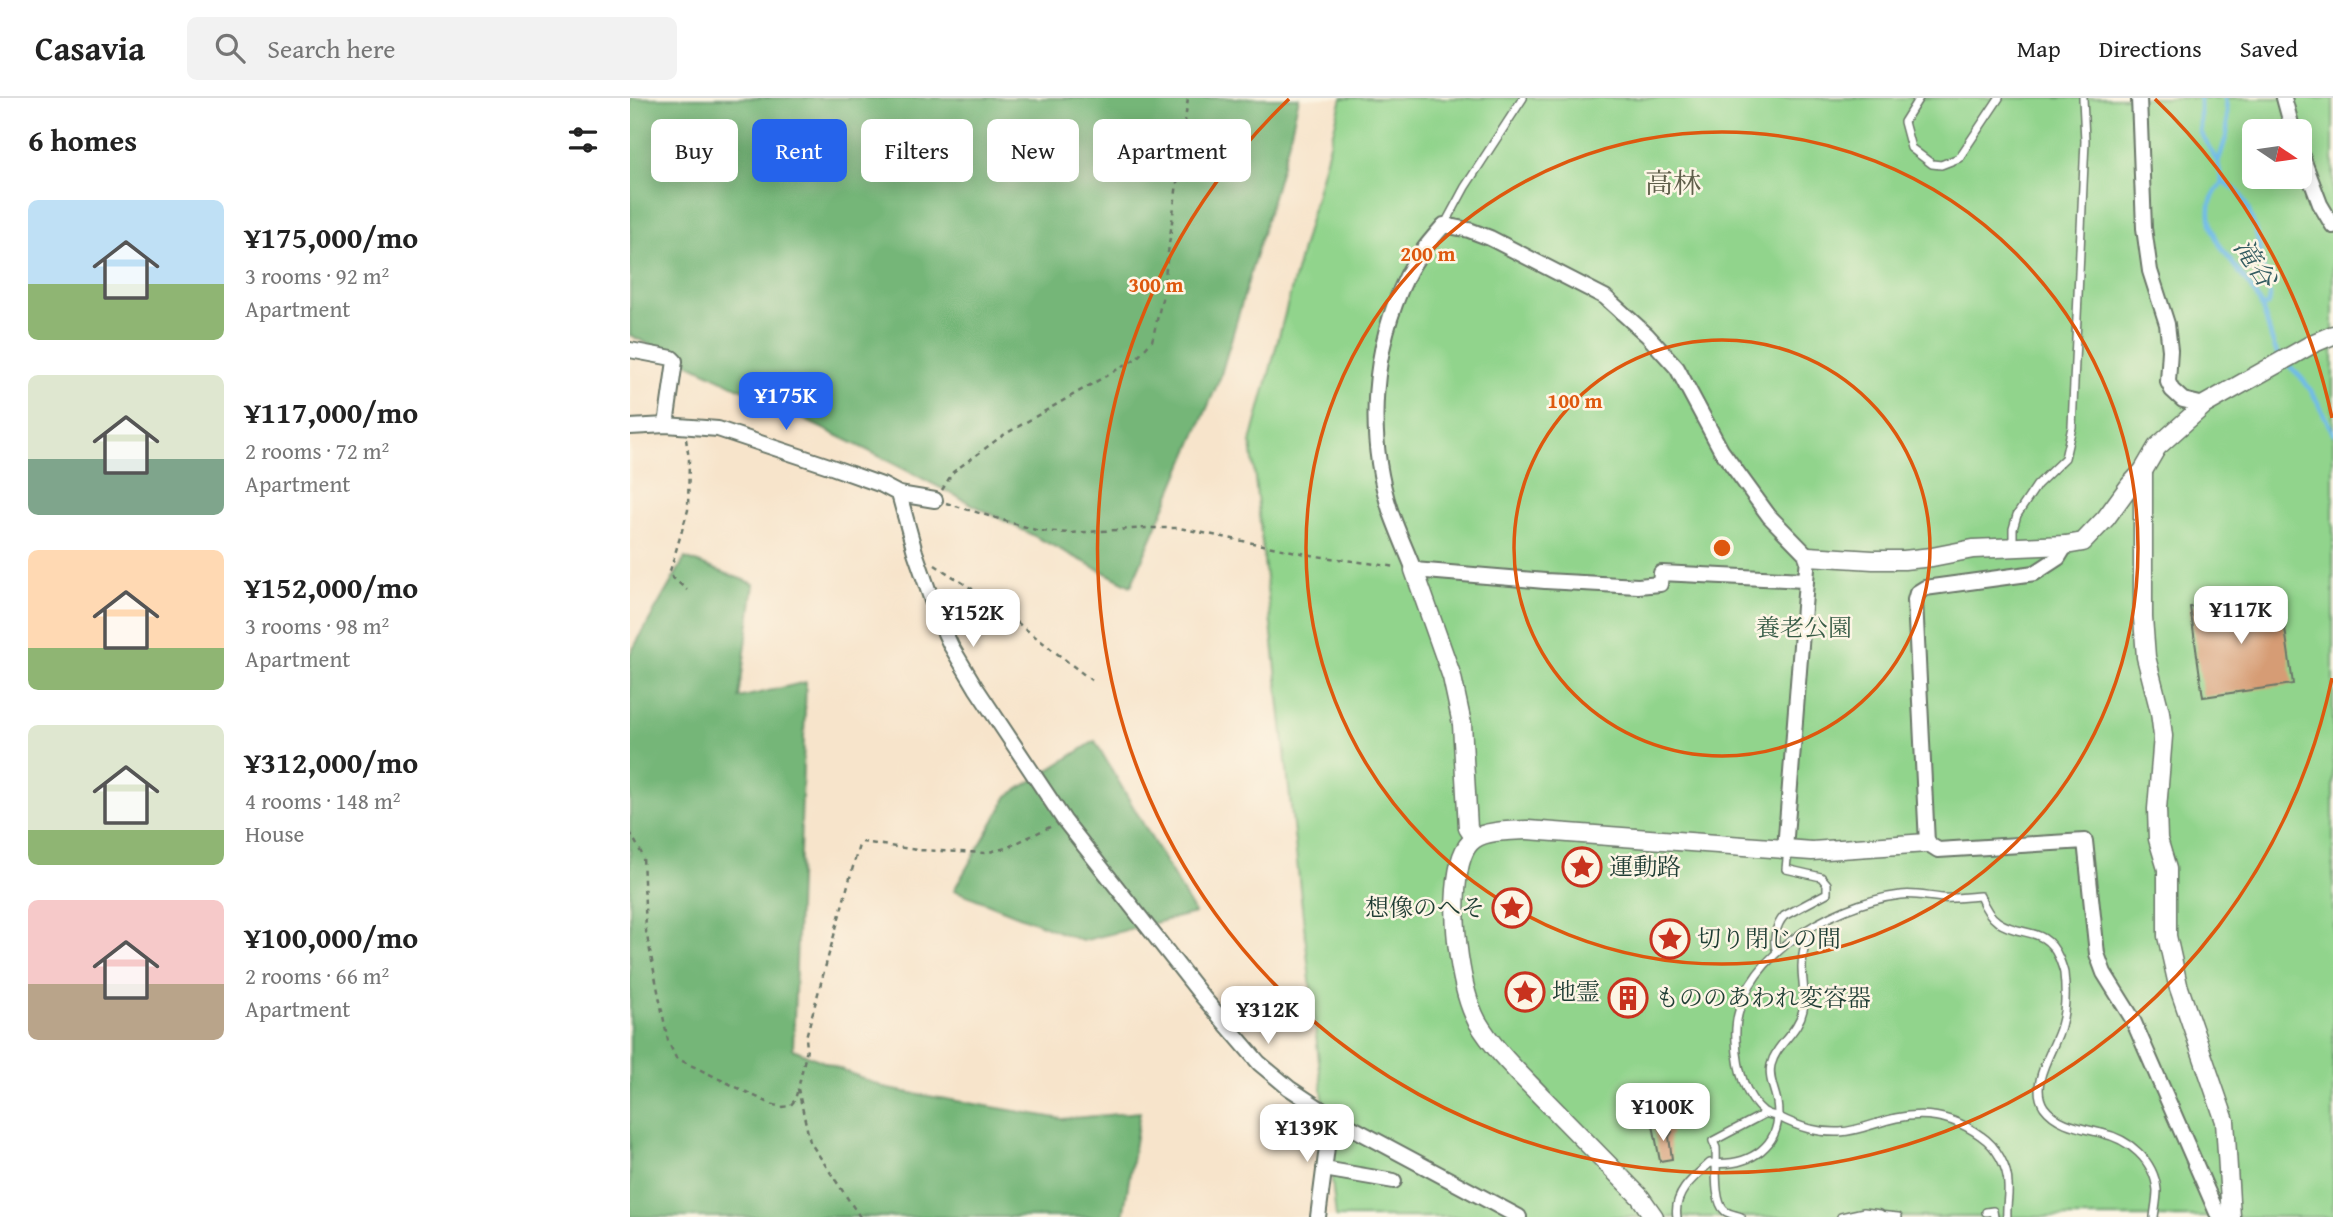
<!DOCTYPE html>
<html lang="en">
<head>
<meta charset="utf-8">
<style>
	body { margin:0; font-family:"Gentium Book Plus","Noto Serif JP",serif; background:#f2f2f2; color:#222; height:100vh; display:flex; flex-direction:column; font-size:26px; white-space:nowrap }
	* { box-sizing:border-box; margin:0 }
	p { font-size:23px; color:#767676 }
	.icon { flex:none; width:38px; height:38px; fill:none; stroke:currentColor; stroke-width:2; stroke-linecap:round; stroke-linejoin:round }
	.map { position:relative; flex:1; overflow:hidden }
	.panel { display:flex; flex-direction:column; background:#fff; width:630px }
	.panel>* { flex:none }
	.banner { position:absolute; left:21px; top:21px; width:665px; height:63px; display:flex; gap:14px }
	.needle { width:46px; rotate:103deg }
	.fabs { position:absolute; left:1612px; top:21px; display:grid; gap:14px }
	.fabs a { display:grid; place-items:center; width:70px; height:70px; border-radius:10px; background:#fff; box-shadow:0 4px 18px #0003; font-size:35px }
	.price { position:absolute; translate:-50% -60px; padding:0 16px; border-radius:14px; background:#fff; color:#222; font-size:23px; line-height:46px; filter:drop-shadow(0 2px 4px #0008) }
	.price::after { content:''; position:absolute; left:50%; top:42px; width:21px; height:16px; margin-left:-10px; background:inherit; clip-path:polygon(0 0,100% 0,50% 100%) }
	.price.active { background:#2563eb; color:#fff }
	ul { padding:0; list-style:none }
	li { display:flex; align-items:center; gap:21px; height:175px; padding:0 28px }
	li span { display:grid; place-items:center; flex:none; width:196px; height:140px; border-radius:10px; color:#555 }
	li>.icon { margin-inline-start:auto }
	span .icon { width:84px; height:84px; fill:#fffc; stroke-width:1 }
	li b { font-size:30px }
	h2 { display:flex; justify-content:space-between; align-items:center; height:84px; padding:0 28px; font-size:30px }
	.tag { padding:0 24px; border-radius:10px; background:#fff; box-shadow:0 4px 18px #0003; font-size:24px; line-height:63px }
	.tag.active { background:#2563eb; color:#fff }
	header { display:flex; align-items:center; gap:42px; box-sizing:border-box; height:98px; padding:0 35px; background:#fff; border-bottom:2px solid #e0e0e0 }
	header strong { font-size:33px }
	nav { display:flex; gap:38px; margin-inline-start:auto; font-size:24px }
	.search { width:490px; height:63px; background:#f2f2f2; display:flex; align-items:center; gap:18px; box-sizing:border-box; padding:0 24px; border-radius:10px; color:#767676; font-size:26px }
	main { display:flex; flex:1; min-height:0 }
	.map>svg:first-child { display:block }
</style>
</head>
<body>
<header>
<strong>Casavia</strong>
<div class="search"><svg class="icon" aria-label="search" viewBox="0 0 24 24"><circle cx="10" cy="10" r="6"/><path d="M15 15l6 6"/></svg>Search here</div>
<nav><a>Map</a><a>Directions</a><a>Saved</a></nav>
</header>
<main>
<section class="panel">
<h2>6 homes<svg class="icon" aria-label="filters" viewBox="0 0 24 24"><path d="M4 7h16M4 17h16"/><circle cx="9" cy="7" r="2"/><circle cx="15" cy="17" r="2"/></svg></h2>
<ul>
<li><span style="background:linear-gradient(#bfe0f5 60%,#8fb573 0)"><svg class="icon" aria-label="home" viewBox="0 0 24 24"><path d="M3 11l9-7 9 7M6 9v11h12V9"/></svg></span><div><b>¥175,000/mo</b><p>3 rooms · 92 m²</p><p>Apartment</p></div></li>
<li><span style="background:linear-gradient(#dfe7d0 60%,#7fa58c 0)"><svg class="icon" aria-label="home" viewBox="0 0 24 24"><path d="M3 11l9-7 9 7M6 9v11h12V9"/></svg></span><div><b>¥117,000/mo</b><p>2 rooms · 72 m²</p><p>Apartment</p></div></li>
<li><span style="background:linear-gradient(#ffd9b3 70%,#8fb573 0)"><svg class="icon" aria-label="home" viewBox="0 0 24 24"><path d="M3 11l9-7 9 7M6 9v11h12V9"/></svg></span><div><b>¥152,000/mo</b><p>3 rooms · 98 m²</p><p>Apartment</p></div></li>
<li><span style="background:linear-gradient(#dfe7d0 75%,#8fb573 0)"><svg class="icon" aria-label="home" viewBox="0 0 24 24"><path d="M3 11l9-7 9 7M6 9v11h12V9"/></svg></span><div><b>¥312,000/mo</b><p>4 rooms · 148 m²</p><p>House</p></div></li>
<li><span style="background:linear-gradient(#f6c9c9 60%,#b9a48a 0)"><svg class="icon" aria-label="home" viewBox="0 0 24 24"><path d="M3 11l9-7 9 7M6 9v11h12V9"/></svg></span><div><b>¥100,000/mo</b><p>2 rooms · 66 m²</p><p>Apartment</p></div></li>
</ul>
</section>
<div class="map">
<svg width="1703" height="1119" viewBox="0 0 1703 1119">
	<rect width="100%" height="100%" fill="#fcf5e5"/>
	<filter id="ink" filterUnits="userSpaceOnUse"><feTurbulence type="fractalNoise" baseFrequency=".0143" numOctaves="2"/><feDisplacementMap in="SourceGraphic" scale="14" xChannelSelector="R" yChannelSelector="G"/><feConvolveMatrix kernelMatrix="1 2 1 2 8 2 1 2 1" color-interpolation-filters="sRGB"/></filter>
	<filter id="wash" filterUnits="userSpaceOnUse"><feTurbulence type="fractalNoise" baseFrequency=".00686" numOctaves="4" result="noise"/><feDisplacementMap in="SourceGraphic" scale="28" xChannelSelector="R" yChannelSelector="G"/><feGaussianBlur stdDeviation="1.57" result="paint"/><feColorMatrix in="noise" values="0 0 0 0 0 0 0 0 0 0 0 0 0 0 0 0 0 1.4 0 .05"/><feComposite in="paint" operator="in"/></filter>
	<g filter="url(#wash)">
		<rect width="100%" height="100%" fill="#f7e4cb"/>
		<path fill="#91d48c" stroke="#588860" stroke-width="2" fill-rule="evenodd" d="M 712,0 L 1703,0 L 1703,1119 L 706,1119 L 621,344 ZM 1624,33 L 1670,33 L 1670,79 L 1624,79 Z"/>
		<g fill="#74b678" stroke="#4a7a56" stroke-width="2">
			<polygon points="0,0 669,0 657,50 590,280 501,488 237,352 0,237"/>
			<polygon points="55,460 124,486 109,600 176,584 163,951 258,991 432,1021 510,1014 493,1119 0,1119 0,556"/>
			<polygon points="465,643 565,815 452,843 324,792 378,698"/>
		</g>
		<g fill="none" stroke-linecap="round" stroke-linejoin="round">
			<g stroke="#6fbbe8" stroke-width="4.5">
				<polyline points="1570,0 1570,34 1588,65"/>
				<path d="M 1595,0 L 1597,12 L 1597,36 L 1588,65 L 1592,84 C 1588,90 1583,97 1581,103 C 1572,142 1613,172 1629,203 C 1638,221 1639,241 1649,259"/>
				<path d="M 1592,84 C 1598,87 1606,90 1610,96 C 1621,110 1630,148 1632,165 C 1635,178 1633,185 1640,197 L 1639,206 L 1632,210"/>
				<path d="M 1656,265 C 1682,287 1688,305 1703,335"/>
			</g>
		</g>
		<g id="blocks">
			<g fill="#d69c74">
				<polygon points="1650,496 1663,586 1573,599 1560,509"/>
				<polygon points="1023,1027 1042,1034 1039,1039 1042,1061 1030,1063"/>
			</g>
		</g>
	</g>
	<g filter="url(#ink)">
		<use href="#blocks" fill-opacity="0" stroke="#6b7769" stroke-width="2"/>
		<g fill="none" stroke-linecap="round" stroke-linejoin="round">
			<g stroke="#6b7769" stroke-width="10">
				<g id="service">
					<polyline points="1289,0 1274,24 1281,50 1302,66 1311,67 1329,60 1369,0"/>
					<polyline points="815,126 835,89 893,0"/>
					<polyline points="1383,449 1383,431 1387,417 1407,387 1435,360 1442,329 1455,43 1453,0"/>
					<path d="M 1147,854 C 1142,843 1146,827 1154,818 L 1197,795 L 1197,786 L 1191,779 L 1156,771 L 1157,761"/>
					<polyline points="1356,1114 1363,1113 1364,1119"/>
					<polyline points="1248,1117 1268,1119"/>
					<path d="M 1047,1119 C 1043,1095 1064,1079 1080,1065 C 1120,1069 1154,1048 1147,1004 C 1145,992 1138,980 1141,967 C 1146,946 1168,935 1173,912 C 1176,897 1172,883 1172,869 C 1172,856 1175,844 1179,832"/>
					<path d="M 1111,1119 C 1106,1117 1099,1116 1095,1113 C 1083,1104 1087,1065 1086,1050 L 1083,1043 L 1136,1015"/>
					<polyline points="1211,1119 1234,1114 1250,1116"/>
					<path d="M 1377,1119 C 1376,1108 1379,1098 1378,1087 C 1378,1069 1366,1048 1351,1038 C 1325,1019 1298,1013 1266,1020 C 1247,1024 1229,1033 1210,1034 C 1187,1035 1169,1029 1149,1019 C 1144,1017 1138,1017 1134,1014 C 1113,997 1107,967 1106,942 C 1101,863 1202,805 1271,797 C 1284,795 1299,799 1313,800 C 1325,801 1338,799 1350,798 C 1354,808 1359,818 1368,824 C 1392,840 1415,827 1429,860 C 1431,865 1433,870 1434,875 C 1436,893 1436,911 1431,928 C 1425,951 1398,985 1414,1009 C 1427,1027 1451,1030 1471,1035 C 1499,1041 1524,1062 1527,1092 C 1527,1101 1525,1111 1524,1119"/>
				</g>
			</g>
			<g stroke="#6b7769" stroke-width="18">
				<g id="minor">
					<polyline points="1509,0 1514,130 1520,173 1537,226 1540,252 1538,284 1542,292 1553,302 1574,307"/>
					<polyline points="1654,0 1663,33"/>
					<polyline points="1670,53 1690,106 1703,128"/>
					<polyline points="0,252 42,260 45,263 36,327"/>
					<polyline points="0,329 36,327 88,331 196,367 252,387 269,396 305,402"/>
					<polyline points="269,396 285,454 308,520 321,548 346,590 434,722 572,898 629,965 659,990 704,1020 889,1119"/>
					<polyline points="1436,447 1428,460 1405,475 1295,490 1287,495 1285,502 1297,745 1308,752 1455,743 1467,856 1474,875 1502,920 1587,1115 1597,1119"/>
					<path d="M 1155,751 L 1178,458 L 1139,418 L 1091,352 L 1047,270 L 1017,237 L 975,199 L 860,140 L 839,132 L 814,127 C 800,143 786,159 777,178 C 742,250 736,337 760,412 C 767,432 776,452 784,472 L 915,483 L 1008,488 L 1030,486 L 1031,475 L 1174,482"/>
					<polyline points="694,1071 764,1083"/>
					<polyline points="688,1119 701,1018"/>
				</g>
			</g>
			<g stroke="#6b7769" stroke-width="21">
				<g id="tertiary">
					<polyline points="1513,373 1513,520 1516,559 1530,614 1533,638 1527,711 1528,741 1537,771 1537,838 1548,887 1595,1023 1601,1119"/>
					<polyline points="1178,458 1243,462 1274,462 1302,459 1343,451 1436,447 1453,444 1476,420 1500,387 1513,373 1527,349 1574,307 1684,245 1703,237"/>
					<polyline points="784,472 822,579 832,626 838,730 844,739"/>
					<path d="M 1024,1119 L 1010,1099 C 978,1066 945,1033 913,1000 C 890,976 864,952 847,923 C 830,891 823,828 826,792 C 831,734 846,734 898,732 L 1182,753 L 1297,745"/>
				</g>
			</g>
			<g stroke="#6b7769" stroke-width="2.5" stroke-dasharray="5 5" stroke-linecap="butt">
				<polyline points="56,341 59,361 58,412 40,473 42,479 57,492"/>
				<polyline points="312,392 323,374 372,338 507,260 522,243 532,201 558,0"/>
				<polyline points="316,405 409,433 441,435 517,430 549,430 686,458 767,469"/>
				<polyline points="305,467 353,498 465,585"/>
				<polyline points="0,734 13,758 16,833 38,943 46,960 141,1006 151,1009 160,1008 165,1002 167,994"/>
				<polyline points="230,1119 180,1044 168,991 177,951 176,939 229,747 232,744 287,752 355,755 376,750 424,727"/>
			</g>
			<use href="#service" stroke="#fff" stroke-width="7"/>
			<use href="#minor" stroke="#fff" stroke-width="14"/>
			<use href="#tertiary" stroke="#fff" stroke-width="18"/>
		</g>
	</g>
	<g fill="none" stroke="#de580e" stroke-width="3.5">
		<circle cx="1092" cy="450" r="208"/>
		<circle cx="1092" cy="450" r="416"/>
		<path d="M1702 580A624 624 0 1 1 659 1M1525 1A624 624 0 0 1 1702 320"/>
	</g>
	<defs>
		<g id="sight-ring" transform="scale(2.0125)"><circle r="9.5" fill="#fcf5e5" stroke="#c8321e" stroke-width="1.5"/><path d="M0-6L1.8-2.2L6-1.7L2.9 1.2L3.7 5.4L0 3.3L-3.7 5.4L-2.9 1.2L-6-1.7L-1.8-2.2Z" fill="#c8321e"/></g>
		<g id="building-ring" transform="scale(2.0125)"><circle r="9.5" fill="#fcf5e5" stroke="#c8321e" stroke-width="1.5"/><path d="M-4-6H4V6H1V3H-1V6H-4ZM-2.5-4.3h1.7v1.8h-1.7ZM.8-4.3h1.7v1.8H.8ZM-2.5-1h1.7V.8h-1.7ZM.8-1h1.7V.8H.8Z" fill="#c8321e"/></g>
	</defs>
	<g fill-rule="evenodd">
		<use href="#sight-ring" x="952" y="769"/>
		<use href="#sight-ring" x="882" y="810"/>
		<use href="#sight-ring" x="1040" y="841"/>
		<use href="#sight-ring" x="895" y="894"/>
		<use href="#building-ring" x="998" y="900"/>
	</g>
	<g text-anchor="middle" stroke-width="5" stroke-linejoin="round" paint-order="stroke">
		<g font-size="24" fill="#365b46" stroke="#fcf5e5">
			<text x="1174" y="538">養老公園</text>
		</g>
		<g font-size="24" fill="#1f3d34" stroke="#fcf5e5" text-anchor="start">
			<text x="979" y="777">運動路</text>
			<text x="855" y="818" text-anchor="end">想像のへそ</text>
			<text x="1067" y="849">切り閉じの間</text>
			<text x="922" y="902">地霊</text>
			<text x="1025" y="908">もののあわれ変容器</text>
		</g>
		<g font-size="26" font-style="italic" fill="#335c61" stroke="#fcf5e5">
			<text transform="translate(1625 165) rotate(56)" y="9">滝谷</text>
		</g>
		<g font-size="28" fill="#5f5e4a" stroke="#fcf5e5">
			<text x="1043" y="95">高林</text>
		</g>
	</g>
	<circle cx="1092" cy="450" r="10" fill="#de580e" stroke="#fcf5e5" stroke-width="3.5"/>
	<g font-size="21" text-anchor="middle" font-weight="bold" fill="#de580e" stroke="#fcf5e5" stroke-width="5" stroke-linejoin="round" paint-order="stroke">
		<text x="798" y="163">200 m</text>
		<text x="526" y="194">300 m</text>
		<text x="945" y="310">100 m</text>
	</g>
</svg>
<div class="fabs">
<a><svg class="needle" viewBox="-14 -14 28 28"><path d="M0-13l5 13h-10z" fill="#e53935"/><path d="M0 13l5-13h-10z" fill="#767676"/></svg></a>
</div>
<b class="price active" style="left:156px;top:334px">¥175K</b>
<b class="price" style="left:1611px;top:548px">¥117K</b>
<b class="price" style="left:343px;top:551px">¥152K</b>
<b class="price" style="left:638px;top:948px">¥312K</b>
<b class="price" style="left:1033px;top:1045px">¥100K</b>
<b class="price" style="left:677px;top:1066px">¥139K</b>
<div class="banner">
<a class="tag">Buy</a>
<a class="tag active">Rent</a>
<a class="tag">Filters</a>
<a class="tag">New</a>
<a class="tag">Apartment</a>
</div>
</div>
</main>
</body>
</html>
